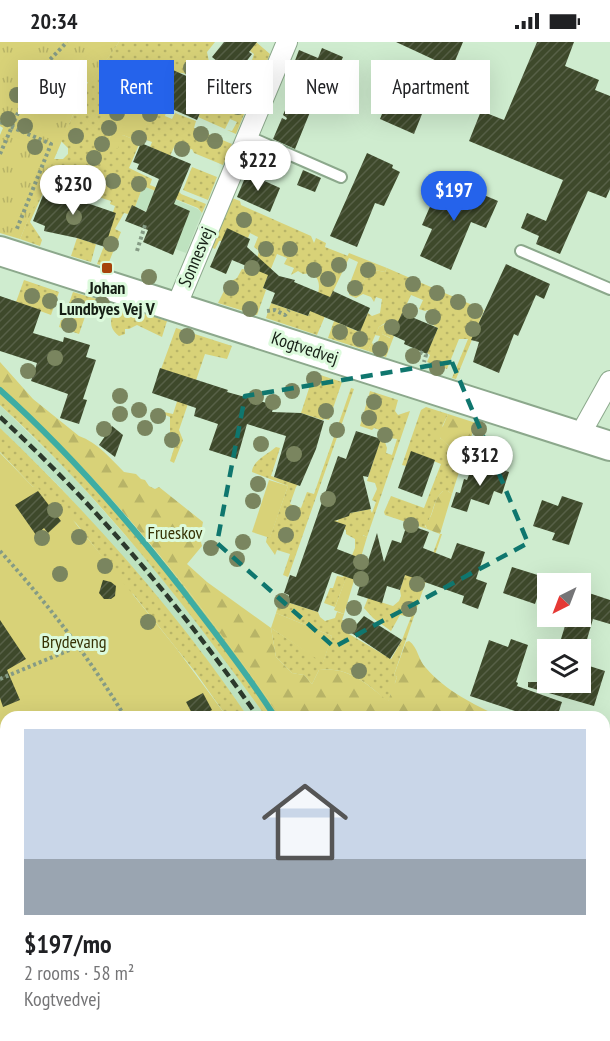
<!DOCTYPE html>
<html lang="en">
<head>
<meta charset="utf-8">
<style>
	body { margin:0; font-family:"PT Sans Narrow",sans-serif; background:#f2f2f2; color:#202124; height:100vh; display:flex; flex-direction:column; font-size:22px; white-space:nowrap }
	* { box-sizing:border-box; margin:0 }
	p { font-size:20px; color:#757577 }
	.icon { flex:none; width:33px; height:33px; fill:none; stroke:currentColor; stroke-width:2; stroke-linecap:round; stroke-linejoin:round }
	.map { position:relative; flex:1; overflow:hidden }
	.details { position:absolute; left:0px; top:669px; width:610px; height:330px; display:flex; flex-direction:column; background:#fff; border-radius:18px 18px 0 0; box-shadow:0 6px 24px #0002 }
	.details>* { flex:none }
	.banner { position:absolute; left:18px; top:18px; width:574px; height:54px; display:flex; gap:12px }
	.needle { width:39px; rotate:222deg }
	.controls { position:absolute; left:537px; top:531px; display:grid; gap:12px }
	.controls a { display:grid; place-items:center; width:54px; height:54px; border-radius:0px; background:#fff; box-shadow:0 6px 24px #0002; font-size:30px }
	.price { position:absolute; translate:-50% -51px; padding:0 14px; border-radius:21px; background:#fff; color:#222; font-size:20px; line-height:39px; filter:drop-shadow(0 2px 3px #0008) }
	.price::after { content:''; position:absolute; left:50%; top:36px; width:18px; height:14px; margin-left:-9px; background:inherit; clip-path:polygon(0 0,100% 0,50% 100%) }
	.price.current { background:#2563eb; color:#fff }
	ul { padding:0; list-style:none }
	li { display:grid; align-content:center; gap:12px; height:318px; padding:0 24px }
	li+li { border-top:2px solid #e0e0e0 }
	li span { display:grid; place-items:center; height:186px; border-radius:0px; color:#555 }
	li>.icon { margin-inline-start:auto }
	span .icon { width:108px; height:108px; fill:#fffc; stroke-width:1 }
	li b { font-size:26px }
	.chip { padding:0 21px; border-radius:0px; background:#fff; box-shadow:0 6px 24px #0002; font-size:21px; line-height:54px }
	.chip.current { background:#2563eb; color:#fff }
	.status { display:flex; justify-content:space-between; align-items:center; height:42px; padding:0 30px; background:#fff; direction:ltr }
	.status svg { height:16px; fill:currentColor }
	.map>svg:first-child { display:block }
</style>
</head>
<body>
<div class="status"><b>20:34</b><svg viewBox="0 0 49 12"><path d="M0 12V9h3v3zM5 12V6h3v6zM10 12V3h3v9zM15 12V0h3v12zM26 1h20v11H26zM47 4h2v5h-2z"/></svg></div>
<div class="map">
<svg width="610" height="999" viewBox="0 0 610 999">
	<defs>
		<pattern id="grass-dots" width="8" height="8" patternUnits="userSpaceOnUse" patternTransform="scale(1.5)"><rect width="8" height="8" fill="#d8d278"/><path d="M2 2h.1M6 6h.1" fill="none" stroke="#b8b467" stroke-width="1.8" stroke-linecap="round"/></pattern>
		<pattern id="forest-firs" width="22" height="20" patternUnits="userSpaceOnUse" patternTransform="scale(1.5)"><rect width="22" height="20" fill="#d8d278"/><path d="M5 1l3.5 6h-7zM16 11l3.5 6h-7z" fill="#b8b467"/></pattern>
		<pattern id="park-tufts" width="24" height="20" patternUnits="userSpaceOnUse" patternTransform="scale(1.5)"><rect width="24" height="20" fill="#d8d278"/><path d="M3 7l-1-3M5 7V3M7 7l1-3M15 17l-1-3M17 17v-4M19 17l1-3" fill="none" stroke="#b8b467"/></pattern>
		<pattern id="building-hatch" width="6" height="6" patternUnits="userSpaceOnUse" patternTransform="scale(1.5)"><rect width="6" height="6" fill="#3e492b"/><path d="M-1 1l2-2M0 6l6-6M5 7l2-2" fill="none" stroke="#576047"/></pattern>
	</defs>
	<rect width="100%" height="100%" fill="#cfeccf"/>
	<g fill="#bee2bf">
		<polygon points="143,144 198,167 202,171 186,211 175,207 190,169 153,154 146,169 135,165"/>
		<polygon points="0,363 72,433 147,518 212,599 266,675 248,675 200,608 135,529 59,444 0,386"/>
		<polygon points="6,796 6,993 406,993 409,999 0,999 0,798"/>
	</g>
	<g fill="url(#grass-dots)">
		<polygon points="119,0 215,0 207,10 209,20 207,22 221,33 215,42 247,65 236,92 227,88 232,89 237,80 230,77 225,87 198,75 212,43 183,31 153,29 142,56 167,67 165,74 172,77 175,71 196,79 194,86 232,102 223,123 194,111 192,107 188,108 175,103 170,114 150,105 152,100 141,96 152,68 138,62 140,55 130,55 133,47 116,33 111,37 107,48 127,57 105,106 111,106 123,93 140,100 129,126 152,137 150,143 163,148 178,148 181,152 206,162 202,171 198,166 143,144 135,165 132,164 128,172 124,171 115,187 121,190 107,225 97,222 111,186 108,185 115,164 110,162 111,159 86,151 88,145 85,142 53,129 30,180 42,198 40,204 20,197 53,117 63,117 68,112 68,106 61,99 88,40 91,40"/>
		<polygon points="256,0 270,12 256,44 255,44 259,35 249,27 254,12 250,9"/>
		<polygon points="192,125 217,135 208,158 183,148"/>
		<path d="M 232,156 L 240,159 L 241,163 L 311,194 L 314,201 L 316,196 L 326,201 L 325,205 L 348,214 L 349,216 L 330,256 L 331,260 L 317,293 L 266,276 L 271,261 L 308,274 C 314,261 327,242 312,231 L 303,232 L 298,229 L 291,233 L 294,226 L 284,222 L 287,216 L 277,212 L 263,246 L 266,248 L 257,273 L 218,261 L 228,241 L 237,236 L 242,227 L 248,228 L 257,217 L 259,209 L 254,205 L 258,195 L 250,191 L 248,196 L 227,187 L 222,199 L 219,199 L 215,207 L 211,205 Z"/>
		<polygon points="77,196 96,202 91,220 71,214"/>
		<polygon points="387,226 484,268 456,337 452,336 468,297 459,297 447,327 427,320 430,313 427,311 438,286 433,283 436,274 427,268 425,269 419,267 423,258 411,253 391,296 382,292 385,281 379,285 368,309 328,296 334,279 359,290 368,271 372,274 380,271 382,257 376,255 374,260 371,255 363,252 356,256 349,253 350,250 359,247 370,227 385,230"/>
		<polygon points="24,238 59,250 51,273 16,260"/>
		<polygon points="73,250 104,259 99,273 87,269 79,292 59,285 61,278 63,278"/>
		<path d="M 116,263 L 167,279 L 162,295 L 137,283 L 129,287 L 125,287 L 125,292 L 119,294 C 107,285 111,275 116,263 Z"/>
		<polygon points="176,286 232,304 227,317 205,312 179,388 183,398 174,421 170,419 177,397 170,391 170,375 163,372 164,370 173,372 185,335 161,327"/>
		<polygon points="314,331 342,340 329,378 324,377 323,378 301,371"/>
		<path d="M 0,346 C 107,444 199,555 280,675 L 266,675 C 186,563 102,456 0,363 Z"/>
		<path d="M 351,346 L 354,347 L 286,541 L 288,535 L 283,533 L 290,512 L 277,508 L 275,513 L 266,500 L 267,495 L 270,495 L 288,444 L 252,430 C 252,419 268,412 276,405 L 280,406 L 271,434 L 293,441 L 302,438 L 296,445 L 290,462 L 301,466 L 307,450 L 314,452 Z"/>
		<polygon points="370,349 398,358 395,369 398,373 410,369 367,495 363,493 335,565 324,561 330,546 333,546 337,534 343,535 355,506 355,497 346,492 346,488 319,472 338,479 340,473 370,467 372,471 376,460 372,458 377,447 375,441 367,439 380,398 385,400 387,406 386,411 392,413 397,397 382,395 383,389 374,386 372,388 360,384"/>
		<path d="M 426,365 L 448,372 L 441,387 L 440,396 C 450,403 453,408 449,420 L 460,427 L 452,452 L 448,449 L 443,449 C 432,459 434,473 425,484 L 427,487 L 385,473 L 384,470 L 391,454 L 424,466 L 441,422 L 411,410 L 406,424 L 402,423 L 421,368 Z"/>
		<path d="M 0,386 C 92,474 177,570 248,675 L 227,675 L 196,631 L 133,552 L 130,551 L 76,481 L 45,456 L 36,444 L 33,445 L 0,410 Z"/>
		<path d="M 440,492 L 442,492 L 394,633 L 397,635 L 388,660 C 368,642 348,624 319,628 L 312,642 L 304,633 L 292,631 L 276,615 L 271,586 L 323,620 L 332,594 L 276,571 L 278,564 L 283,565 L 287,560 L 318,570 L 320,575 L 325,579 L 335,576 L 337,570 L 344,572 L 342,578 L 345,580 L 349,592 L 391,617 L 402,598 L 411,575 L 400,573 L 391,589 L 373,576 L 364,566 L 368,556 L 393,564 L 399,559 L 401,554 L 400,548 L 413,508 L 432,514 Z"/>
		<polygon points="95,993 376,993 378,999 96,999"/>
	</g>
	<g fill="url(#forest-firs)">
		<path d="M 0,320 L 33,357 L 79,394 C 97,400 112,418 124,430 L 136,432 L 141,437 L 145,438 L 149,444 L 155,447 L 159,445 L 203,480 L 200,496 L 202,504 L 187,522 L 207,540 L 271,586 L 276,615 L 292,631 L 304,633 L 312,642 L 319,628 C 348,624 367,642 388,659 L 391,651 L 387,644 L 395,641 L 397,635 L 394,633 L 406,600 L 409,599 C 418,605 418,618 426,626 C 446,649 473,662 500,675 L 280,675 C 199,557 108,441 0,346 Z"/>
		<path d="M 448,372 L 476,381 L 460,427 L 449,420 C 456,401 444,404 437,391 L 437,388 L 443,384 Z"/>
		<path d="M 443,449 L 448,449 L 452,452 L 440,492 L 427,487 L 425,482 C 435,474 432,458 443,449 Z"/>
		<polygon points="605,726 610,729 610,999 456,999 453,993 604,993"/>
	</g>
	<polygon fill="url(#park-tufts)" points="0,0 119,0 91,41 87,40 20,197 0,191 0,93 3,86 0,84"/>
	<g fill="#d8d278">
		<polygon points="124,54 129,57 133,54 142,57 138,58 138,62 152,69 140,100 123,93 118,106 112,106 110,108 105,106 127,57"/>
		<path d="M 349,211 L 387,226 L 385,230 L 370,227 C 363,237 362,251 347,249 L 358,220 L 347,215 Z"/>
		<polygon points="387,281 382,292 390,296 392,293 394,294 386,315 368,309 372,300 373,303 377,302 380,294 375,293 379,285"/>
		<polygon points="0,411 33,445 36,443 45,456 49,454 68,472 176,606 227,675 6,675 6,793 0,794"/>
		<polygon points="269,438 288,444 270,496 252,490"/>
		<polygon points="362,493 367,495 344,572 334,568"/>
		<polygon points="276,571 332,594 323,621 271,586"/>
	</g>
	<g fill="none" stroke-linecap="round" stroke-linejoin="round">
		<g stroke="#3eada3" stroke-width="6">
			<path d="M 0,348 C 68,409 128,478 184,550 C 215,591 247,631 275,675"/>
			<polyline points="449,993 452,999"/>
		</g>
	</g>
	<g fill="url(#building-hatch)">
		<polygon points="224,0 257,0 249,10 252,12 235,34 212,15"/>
		<polygon points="396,0 463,0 452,26"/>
		<polygon points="537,0 574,0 565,24 599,38 595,48 610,54 610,147 606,156 588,149 560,212 536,202 539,194 521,186 527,171 546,179 563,138 469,99 481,69 504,78"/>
		<polygon points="322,6 343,15 326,56 317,53 295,107 273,97 282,76 286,78 287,76 283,73 299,36 290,32 299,8 318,16"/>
		<polygon points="164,24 211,45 197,78 147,56 158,29 161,31"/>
		<polygon points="393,44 423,58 418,70 422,72 414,92 380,77"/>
		<polygon points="141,101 191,122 174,162 190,169 173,213 143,200 148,188 125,179 132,163 146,170 159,137 137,127 139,122 133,120"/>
		<polygon points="367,111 393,123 392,126 400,130 384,164 375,161 357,205 330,194"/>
		<polygon points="303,128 321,136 315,150 297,143"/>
		<polygon points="247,131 280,146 270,170 237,155"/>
		<polygon points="49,138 74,148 72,153 84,160 116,171 105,205 77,196 44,189 45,184 33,179"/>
		<polygon points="447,140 464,148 465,145 498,159 486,186 471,180 451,228 420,214 432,187 422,183 432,160 437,163"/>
		<polygon points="227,186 250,197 247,205 279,234 295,238 294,240 330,255 333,249 370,266 360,290 310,269 308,274 271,261 275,251 263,246 268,233 232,218 226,232 210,225"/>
		<polygon points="506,222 550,242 544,257 536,253 518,294 514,292 499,331 473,320 479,300 471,298"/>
		<polygon points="0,254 41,268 33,291 63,300 64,295 90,303 86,315 96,318 83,357 87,358 79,382 60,376 68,352 31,339 37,321 0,309"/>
		<polygon points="402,271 438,286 427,312 404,302 405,299 392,293"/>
		<polygon points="160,326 228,348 227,350 274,363 272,370 301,371 324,379 316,407 300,444 274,435 286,394 247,382 237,417 209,408 218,382 194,374 196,366 152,351"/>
		<polygon points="112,384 123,393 115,415 99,403"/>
		<polygon points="356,389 381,397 368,435 363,434 371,467 350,471 349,474 334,479 346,483 337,507 368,519 377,491 384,520 392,498 401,501 407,482 429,490 423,506 451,517 457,501 485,510 476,537 487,541 478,567 462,561 464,554 405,533 400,548 387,544 382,561 357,553 361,540 332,530 318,570 287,560 289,553 284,551 290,533 296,535 338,414 346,417"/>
		<polygon points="411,409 435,418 422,455 398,446"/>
		<polygon points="491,424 509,430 502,452 494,449 489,463 471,457 467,470 451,465 456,450 460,451 464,437 467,438 472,425 489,431"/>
		<polygon points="38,449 61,479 48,491 44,486 36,493 15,463"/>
		<polygon points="562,454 583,461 569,503 552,498 555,491 533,484 542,458 558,464"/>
		<polygon points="512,525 544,535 535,562 503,551"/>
		<polygon points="103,538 111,540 116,544 115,554 111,557 104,557 99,551"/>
		<polygon points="583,549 610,558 610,582 593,577 585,604 561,597 568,574 584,574 580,573 580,558"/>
		<polygon points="364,574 402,598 390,617 350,590"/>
		<polygon points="0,578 26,617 7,628 20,658 3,665 0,656"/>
		<polygon points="511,597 528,603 516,640 518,641 517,644 562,660 557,675 517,675 518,670 470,654 489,598 508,605"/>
		<polygon points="580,621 605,629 594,664 528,645 528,640 580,640"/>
		<polygon points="203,651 212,668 199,675 194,675 186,660"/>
	</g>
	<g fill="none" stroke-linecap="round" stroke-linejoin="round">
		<g stroke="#8ca88c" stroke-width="14">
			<g id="lane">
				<polyline points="247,94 341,135"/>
				<polyline points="521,209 610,247"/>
			</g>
		</g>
		<g stroke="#8ca88c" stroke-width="22">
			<g id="street">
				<polyline points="176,265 287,0"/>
				<polyline points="582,395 586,382 610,339"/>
			</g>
		</g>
		<g stroke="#8ca88c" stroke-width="32">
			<polyline id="secondary" points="0,209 610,404"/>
		</g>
		<g stroke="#859b85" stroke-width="4" stroke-dasharray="3 3" stroke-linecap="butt">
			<polyline points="0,80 51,102 16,189"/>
			<polyline points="0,112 31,41 40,28 67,0"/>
			<polyline points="137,209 145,183"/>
			<polyline points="267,269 275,268 285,273 289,268"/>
			<polyline points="420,310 426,313 424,320"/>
			<path d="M 0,509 C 47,561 89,615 125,675"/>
			<polyline points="0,637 79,604"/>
			<polyline points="0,880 6,879"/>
			<polyline points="604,916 610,911"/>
			<polyline points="94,993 95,999"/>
			<polyline points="533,999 535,993"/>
		</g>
		<use href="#lane" stroke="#fff" stroke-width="10"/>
		<use href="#street" stroke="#fff" stroke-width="20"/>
		<use href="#secondary" stroke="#fff" stroke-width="28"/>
		<g stroke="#2c392c" stroke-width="4.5" stroke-dasharray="9 4.5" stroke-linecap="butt">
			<path d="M 0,375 C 97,464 183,567 258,675"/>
			<polyline points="435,993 438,999"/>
		</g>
	</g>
	<g fill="#7a855f">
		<circle cx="191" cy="26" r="8"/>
		<circle cx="57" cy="51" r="8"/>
		<circle cx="17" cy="53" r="8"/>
		<circle cx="224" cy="55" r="8"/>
		<circle cx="135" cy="57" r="8"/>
		<circle cx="238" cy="65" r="8"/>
		<circle cx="117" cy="71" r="8"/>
		<circle cx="150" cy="72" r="8"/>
		<circle cx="8" cy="77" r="8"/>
		<circle cx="25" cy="84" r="8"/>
		<circle cx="109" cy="86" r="8"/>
		<circle cx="201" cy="92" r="8"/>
		<circle cx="76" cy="94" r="8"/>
		<circle cx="139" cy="96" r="8"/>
		<circle cx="215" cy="99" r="8"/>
		<circle cx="102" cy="102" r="8"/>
		<circle cx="35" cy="105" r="8"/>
		<circle cx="182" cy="107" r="8"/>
		<circle cx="94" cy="116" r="8"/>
		<circle cx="80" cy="131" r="8"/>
		<circle cx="113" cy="139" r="8"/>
		<circle cx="139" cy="142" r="8"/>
		<circle cx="74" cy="175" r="8"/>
		<circle cx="244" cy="178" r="8"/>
		<circle cx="111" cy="202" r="8"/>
		<circle cx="266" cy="207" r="8"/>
		<circle cx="290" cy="207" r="8"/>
		<circle cx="339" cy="223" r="8"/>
		<circle cx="252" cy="226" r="8"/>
		<circle cx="314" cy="228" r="8"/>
		<circle cx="368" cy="228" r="8"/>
		<circle cx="149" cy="235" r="8"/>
		<circle cx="328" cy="237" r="8"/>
		<circle cx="413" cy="242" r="8"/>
		<circle cx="231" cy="246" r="8"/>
		<circle cx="355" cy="246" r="8"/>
		<circle cx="437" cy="251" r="8"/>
		<circle cx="32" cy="254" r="8"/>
		<circle cx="50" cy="259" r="8"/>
		<circle cx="458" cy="260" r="8"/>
		<circle cx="102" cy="262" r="8"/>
		<circle cx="78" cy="264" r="8"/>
		<circle cx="250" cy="267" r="8"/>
		<circle cx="410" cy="269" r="8"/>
		<circle cx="475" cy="269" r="8"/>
		<circle cx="433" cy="275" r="8"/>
		<circle cx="69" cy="283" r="8"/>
		<circle cx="392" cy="285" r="8"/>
		<circle cx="473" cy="287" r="8"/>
		<circle cx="340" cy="290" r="8"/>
		<circle cx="187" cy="294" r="8"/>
		<circle cx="360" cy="297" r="8"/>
		<circle cx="380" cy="307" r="8"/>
		<circle cx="413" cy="314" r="8"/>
		<circle cx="55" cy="316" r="8"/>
		<circle cx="437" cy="326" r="8"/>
		<circle cx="28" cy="329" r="8"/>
		<circle cx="314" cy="337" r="8"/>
		<circle cx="292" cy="349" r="8"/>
		<circle cx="120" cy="354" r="8"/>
		<circle cx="256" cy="355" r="8"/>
		<circle cx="273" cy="360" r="8"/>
		<circle cx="374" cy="360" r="8"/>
		<circle cx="139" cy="368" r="8"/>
		<circle cx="326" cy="369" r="8"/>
		<circle cx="120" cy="372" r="8"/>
		<circle cx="158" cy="374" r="8"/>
		<circle cx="369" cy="376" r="8"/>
		<circle cx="145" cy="386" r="8"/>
		<circle cx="104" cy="387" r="8"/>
		<circle cx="479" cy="387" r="8"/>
		<circle cx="337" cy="388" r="8"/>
		<circle cx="385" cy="393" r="8"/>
		<circle cx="172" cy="398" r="8"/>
		<circle cx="261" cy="402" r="8"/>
		<circle cx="294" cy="412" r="8"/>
		<circle cx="258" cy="442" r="8"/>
		<circle cx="328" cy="457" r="8"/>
		<circle cx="253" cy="459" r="8"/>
		<circle cx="55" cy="468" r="8"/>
		<circle cx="293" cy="471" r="8"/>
		<circle cx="411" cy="483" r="8"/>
		<circle cx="286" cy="493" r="8"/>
		<circle cx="79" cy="495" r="8"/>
		<circle cx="42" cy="496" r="8"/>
		<circle cx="243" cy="500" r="8"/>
		<circle cx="211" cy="506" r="8"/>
		<circle cx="237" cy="517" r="8"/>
		<circle cx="361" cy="520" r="8"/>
		<circle cx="105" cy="524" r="8"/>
		<circle cx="60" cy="532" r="8"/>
		<circle cx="361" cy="537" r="8"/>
		<circle cx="417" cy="542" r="8"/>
		<circle cx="282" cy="559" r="8"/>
		<circle cx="354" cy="566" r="8"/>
		<circle cx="409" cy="567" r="8"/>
		<circle cx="148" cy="580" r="8"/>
		<circle cx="349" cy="584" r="8"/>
		<circle cx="359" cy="629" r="8"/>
	</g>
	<path fill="none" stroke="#0f766e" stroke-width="4.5" stroke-dasharray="12 8" stroke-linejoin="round" d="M 452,320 L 528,501 L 334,605 L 217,501 L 245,354 Z"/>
	<rect fill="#a64309" stroke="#dcfadc" stroke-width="2" x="101" y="220" width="12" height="12" rx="3"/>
	<g text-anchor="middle" stroke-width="6" stroke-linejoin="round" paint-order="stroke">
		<g font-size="18" fill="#151f15" stroke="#dcfadc">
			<text transform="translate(196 215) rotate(-67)" y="6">Sonnesvej</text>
			<text transform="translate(305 306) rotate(18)" y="6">Kogtvedvej</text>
		</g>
		<g font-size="18" font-weight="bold" fill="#151f15" stroke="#dcfadc">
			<text x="107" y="252">Johan<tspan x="107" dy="21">Lundbyes Vej V</tspan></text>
		</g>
		<g font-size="18" fill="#353104" stroke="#dcfadc">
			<text x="175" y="497">Frueskov</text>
			<text x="74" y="606">Brydevang</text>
		</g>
	</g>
</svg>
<div class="controls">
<a><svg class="needle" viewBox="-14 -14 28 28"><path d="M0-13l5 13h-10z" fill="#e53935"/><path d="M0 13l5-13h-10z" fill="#757577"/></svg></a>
<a><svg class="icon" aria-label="layers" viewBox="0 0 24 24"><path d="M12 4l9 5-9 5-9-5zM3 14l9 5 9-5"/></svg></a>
</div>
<b class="price" style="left:258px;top:150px">$222</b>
<b class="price" style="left:73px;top:174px">$230</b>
<b class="price current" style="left:454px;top:180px">$197</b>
<b class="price" style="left:480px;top:445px">$312</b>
<div class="banner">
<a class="chip">Buy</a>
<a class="chip current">Rent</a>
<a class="chip">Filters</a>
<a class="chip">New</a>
<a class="chip">Apartment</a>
</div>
<section class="details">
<ul>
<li><span style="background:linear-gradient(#c9d6e8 70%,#9aa5b1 0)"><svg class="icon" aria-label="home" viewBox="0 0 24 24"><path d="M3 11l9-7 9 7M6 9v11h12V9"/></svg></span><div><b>$197/mo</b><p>2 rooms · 58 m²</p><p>Kogtvedvej</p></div></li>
</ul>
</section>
</div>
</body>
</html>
